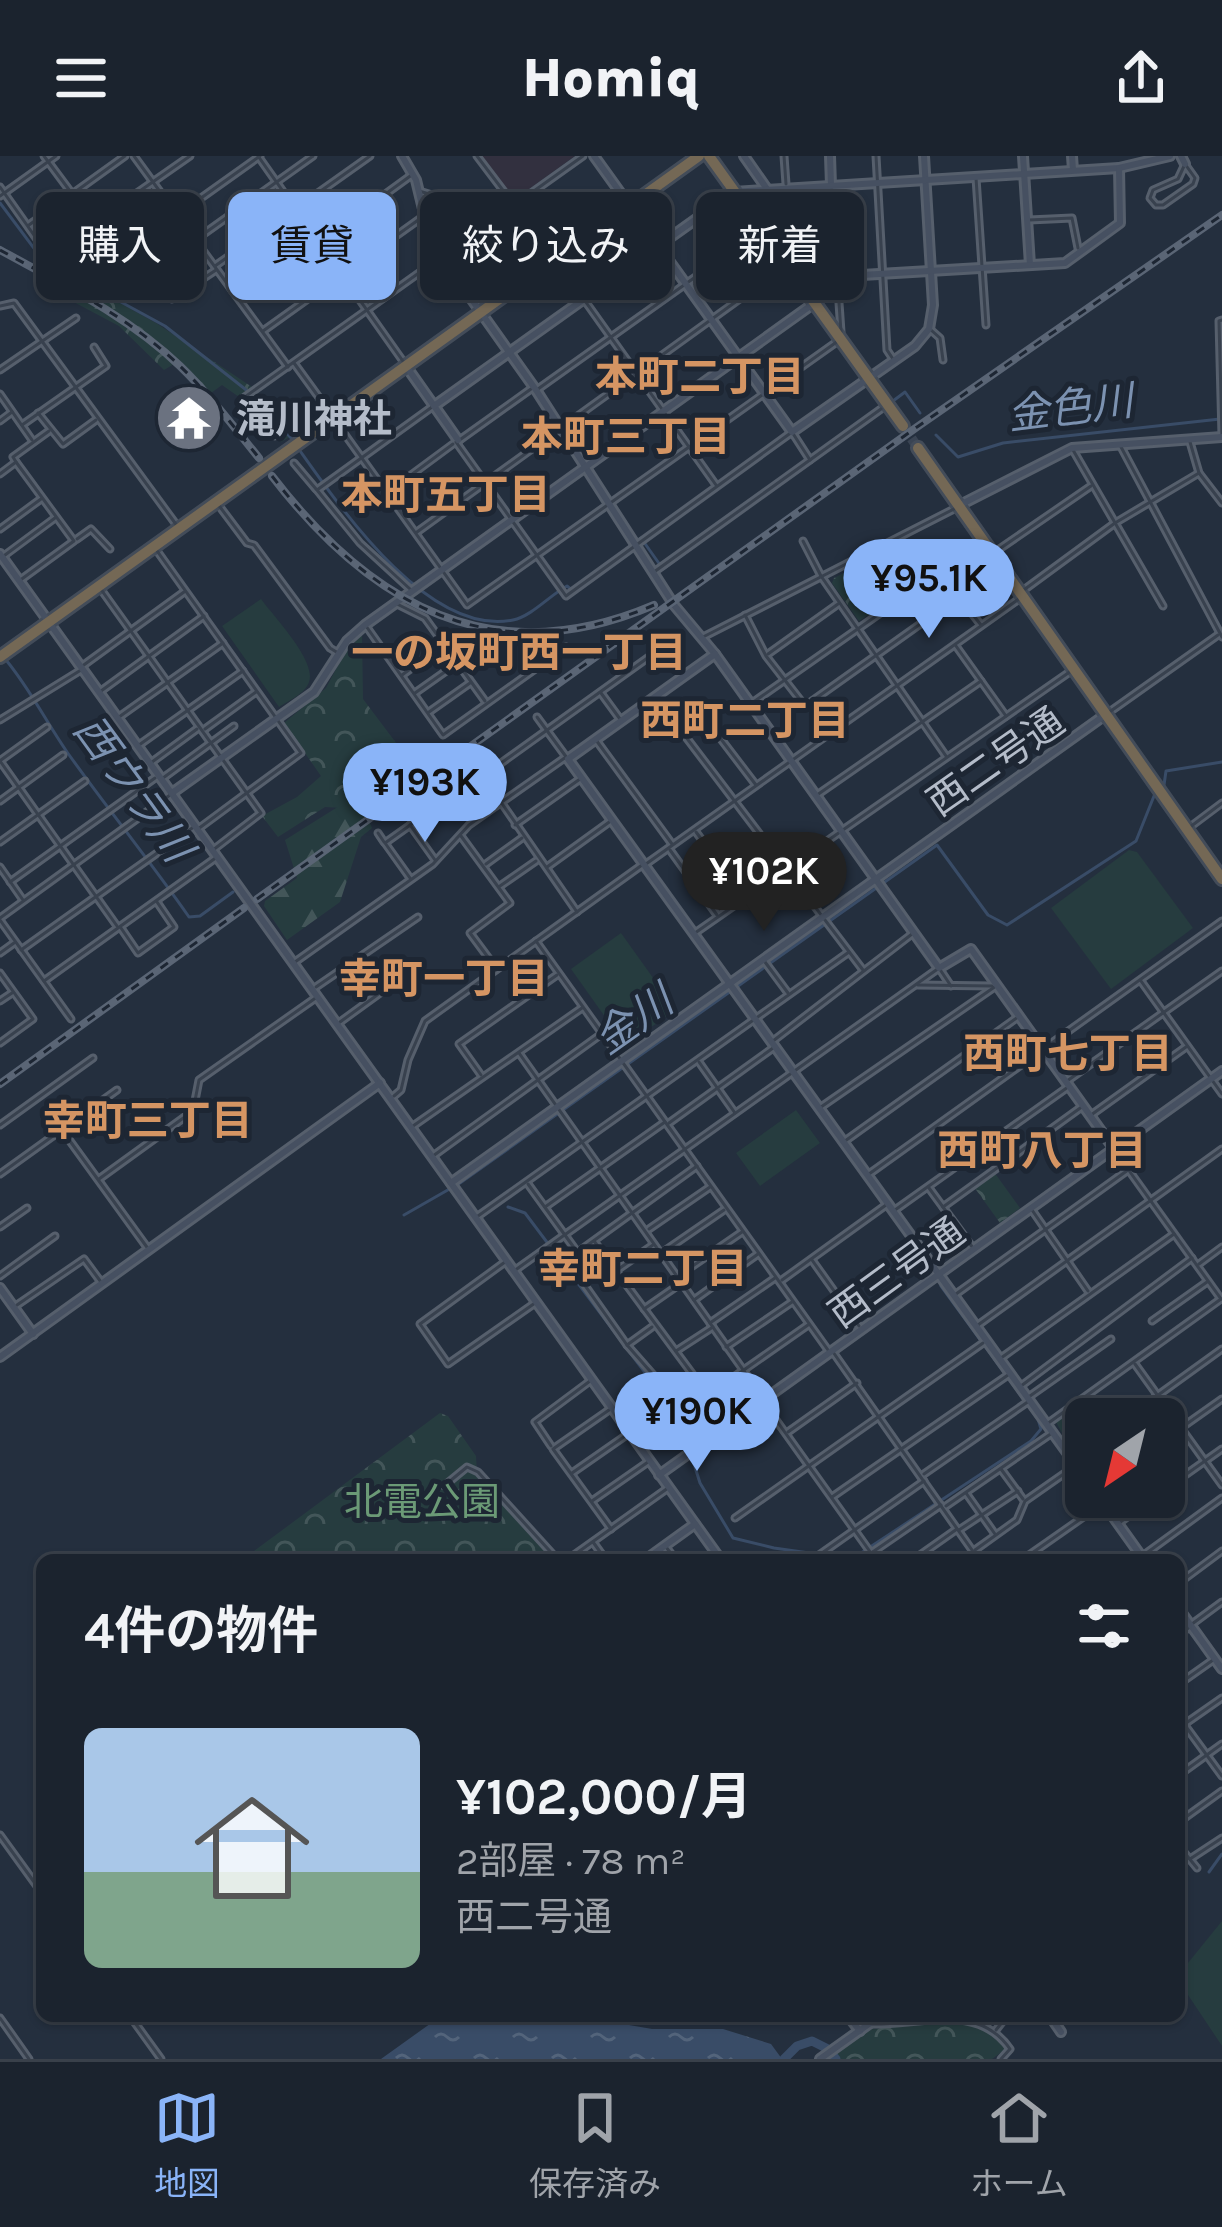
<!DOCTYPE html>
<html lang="ja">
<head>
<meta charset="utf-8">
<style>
	body { margin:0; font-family:Karla,"Noto Sans JP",sans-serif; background:#282f3a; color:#f1f3f6; height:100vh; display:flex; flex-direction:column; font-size:45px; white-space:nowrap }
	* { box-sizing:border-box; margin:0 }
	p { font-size:39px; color:#a0a4aa }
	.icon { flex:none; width:66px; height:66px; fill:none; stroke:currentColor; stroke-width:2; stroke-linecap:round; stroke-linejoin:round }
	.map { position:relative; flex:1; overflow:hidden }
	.panel { position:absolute; left:36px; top:1398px; width:1149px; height:468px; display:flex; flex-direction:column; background:#1b232e; border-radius:18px; box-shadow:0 3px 9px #0004,0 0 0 3px #39404a }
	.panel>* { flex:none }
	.banner { position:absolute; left:36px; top:36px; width:1152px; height:108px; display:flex; gap:24px }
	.needle { width:78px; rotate:215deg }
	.tools { position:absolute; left:1065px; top:1242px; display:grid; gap:24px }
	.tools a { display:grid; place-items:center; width:120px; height:120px; border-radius:18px; background:#1b232e; box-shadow:0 3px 9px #0004,0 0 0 3px #39404a; font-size:60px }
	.price { position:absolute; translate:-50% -102px; padding:0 27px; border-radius:42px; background:#8ab4f8; color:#111; font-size:39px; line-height:78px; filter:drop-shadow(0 3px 6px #0008) }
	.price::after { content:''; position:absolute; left:50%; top:72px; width:36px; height:27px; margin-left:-18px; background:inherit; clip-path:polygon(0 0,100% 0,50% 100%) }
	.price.on { background:#222; color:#fff }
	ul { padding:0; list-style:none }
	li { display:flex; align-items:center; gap:36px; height:300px; padding:0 48px }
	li+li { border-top:3px solid #39404a }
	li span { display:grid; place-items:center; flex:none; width:336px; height:240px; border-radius:18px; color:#555 }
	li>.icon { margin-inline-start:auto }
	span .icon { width:144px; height:144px; fill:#fffc; stroke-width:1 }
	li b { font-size:51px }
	h2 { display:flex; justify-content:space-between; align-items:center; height:144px; padding:0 48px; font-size:51px }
	.chip { padding:0 42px; border-radius:18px; background:#1b232e; box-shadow:0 3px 9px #0004,0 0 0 3px #39404a; font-size:42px; line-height:108px }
	.chip.on { background:#8ab4f8; color:#111 }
	header { display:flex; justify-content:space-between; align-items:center; height:156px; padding:0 48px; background:#1b232e; font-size:54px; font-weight:800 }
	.tab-bar { display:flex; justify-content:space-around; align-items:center; height:168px; border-top:3px solid #39404a; background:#1b232e; font-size:33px; color:#a0a4aa }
	.tab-bar a { display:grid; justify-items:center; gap:6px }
	.tab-bar .on { color:#8ab4f8 }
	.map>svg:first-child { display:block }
</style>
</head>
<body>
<header><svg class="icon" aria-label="menu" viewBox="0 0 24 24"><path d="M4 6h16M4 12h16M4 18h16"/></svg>Homiq<svg class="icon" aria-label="share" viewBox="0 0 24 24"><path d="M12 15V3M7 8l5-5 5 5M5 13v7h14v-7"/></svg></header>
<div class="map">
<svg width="1222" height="1903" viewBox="0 0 1222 1903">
	<defs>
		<pattern id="forest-firs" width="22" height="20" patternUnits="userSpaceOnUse" patternTransform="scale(3)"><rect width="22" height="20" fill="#263c3f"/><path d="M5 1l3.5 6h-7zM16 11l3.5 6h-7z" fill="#435659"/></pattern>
		<pattern id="park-crowns" width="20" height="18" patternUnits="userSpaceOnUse" patternTransform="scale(3)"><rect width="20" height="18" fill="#263c3f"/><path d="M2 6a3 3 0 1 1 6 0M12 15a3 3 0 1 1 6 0" fill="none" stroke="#435659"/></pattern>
		<pattern id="water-ripples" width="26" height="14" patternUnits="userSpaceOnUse" patternTransform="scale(3)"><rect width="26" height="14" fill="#394c67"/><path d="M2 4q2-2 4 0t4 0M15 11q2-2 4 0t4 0" fill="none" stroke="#53647b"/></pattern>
	</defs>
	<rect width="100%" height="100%" fill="#242f3e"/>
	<polygon fill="#32303f" points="481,0 575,0 514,44"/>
	<g fill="#263c3f">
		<path d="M 261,443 C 274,461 317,505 309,526 C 305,538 288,545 279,551 L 222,470 Z"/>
		<polygon points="1129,694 1137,696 1193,772 1111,833 1051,752"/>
		<polygon points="621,777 676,854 625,889 571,813"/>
		<polygon points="796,954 820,987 760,1030 736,997"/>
		<polygon points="1222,1765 1222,1890 1184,1833 1179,1818"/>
	</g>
	<polygon fill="url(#forest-firs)" points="392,617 398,630 368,663 372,672 361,681 340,746 287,784 264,750 265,745 297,722 285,684"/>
	<g fill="url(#park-crowns)">
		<polygon points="46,106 156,167 252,231 293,279 281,286 242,243 222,229 211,237 179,205 164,214 119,170 36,126"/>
		<polygon points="895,391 919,426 859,465 832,427 834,422"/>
		<polygon points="362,479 363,543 415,612 349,659 342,652 325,651 278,681 262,660 297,641 321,620 284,567 326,532 344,498"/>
		<polygon points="994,1016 1020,1052 1000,1067 974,1031"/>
		<polygon points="1087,1244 1102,1263 1086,1263 1086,1287 1072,1295 1056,1266"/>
		<polygon points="440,1257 448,1260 476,1300 477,1318 553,1404 242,1404"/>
		<polygon points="961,1866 988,1875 1007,1892 992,1903 827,1903 868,1873"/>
	</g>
	<polygon fill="url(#water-ripples)" points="441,1860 577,1860 652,1873 723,1873 771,1888 782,1903 381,1903"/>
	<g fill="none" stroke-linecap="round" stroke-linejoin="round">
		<g stroke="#394c67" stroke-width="3">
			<polyline points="0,47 42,103 165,170 245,233 293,284"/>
			<polyline points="893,245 905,236 920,257"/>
			<polyline points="936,279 958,301 1003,287 1220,263"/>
			<path d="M 298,292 C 340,351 428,481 513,464 C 532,460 550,439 567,430 L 572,434 L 641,382 L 663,413 L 789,321"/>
			<path d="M 6,504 C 30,533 45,564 67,596 C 107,652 150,705 189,761 L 200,760 L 233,736"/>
			<polyline points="1164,629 1166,615 1222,606"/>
			<polyline points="508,1051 525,1057 680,1263 700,1327 733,1382 774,1392 852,1403 1031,1285 1041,1273 1038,1263 941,1130"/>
			<polyline points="404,1059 460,1027 937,689 988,759 1007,769 1136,685 1154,640"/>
			<polyline points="1209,1716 1222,1698"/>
		</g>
		<polyline stroke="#394c67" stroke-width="9" points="784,1903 797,1890 812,1885 828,1893 836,1903"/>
		<polyline stroke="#3a4453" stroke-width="10" stroke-dasharray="10 5" stroke-linecap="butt" points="903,270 918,292"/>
		<g stroke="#565f6c" stroke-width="9">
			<g id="street">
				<polyline points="44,0 93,66"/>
				<polyline points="134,0 288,211"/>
				<polyline points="258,0 405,208"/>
				<polyline points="477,0 552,99"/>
				<polyline points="784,0 786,28"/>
				<polyline points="876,0 887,194 893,203"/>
				<polygon points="1185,8 1195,22 1193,28 1163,49 1156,49 1150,42 1153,34 1178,23"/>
				<polyline points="976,22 986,169"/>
				<polyline points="831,30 841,176"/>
				<polyline points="0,31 48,99 190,0"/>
				<polyline points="419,35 429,38 463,83"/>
				<polyline points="0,40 56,0"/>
				<polyline points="180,57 260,0"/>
				<polyline points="1029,64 1072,62 1078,92"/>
				<polyline points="29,69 125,0"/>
				<polyline points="198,82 313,0"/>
				<polyline points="558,107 716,329"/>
				<polyline points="215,110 370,0"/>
				<polyline points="110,139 192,80"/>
				<polyline points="172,143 216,114"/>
				<polyline points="241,143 413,18"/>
				<polyline points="0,150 14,147 178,371"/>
				<polyline points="931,174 940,182 943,204"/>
				<polyline points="263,175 421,62"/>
				<polyline points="294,207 331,258"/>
				<polyline points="0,214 76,162"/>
				<polyline points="538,233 760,75"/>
				<polyline points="0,238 32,284"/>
				<polyline points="38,257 63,288 96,264"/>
				<polyline points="0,265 12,256"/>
				<polyline points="336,266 467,449 838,185"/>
				<polyline points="22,269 106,210 94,191"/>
				<polyline points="275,280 242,243 583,0"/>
				<polyline points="1222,280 1219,165 1222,164"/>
				<polyline points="461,283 531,233"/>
				<polyline points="456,286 566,440 792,276 810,304"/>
				<polyline points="1190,286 1199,317 1222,347"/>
				<polyline points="1120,289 1222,481"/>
				<polyline points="1073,294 1163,450"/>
				<polyline points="16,306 74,385 19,425"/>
				<polyline points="294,307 316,333"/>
				<polyline points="0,318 16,306 13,301 49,275"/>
				<polyline points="388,336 453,288"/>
				<polyline points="217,347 247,387 254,389 330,492 338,497"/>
				<polyline points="0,373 41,343"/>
				<polyline points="417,376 784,111"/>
				<polyline points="77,383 91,373 110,393"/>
				<polyline points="803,385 821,420 946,600"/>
				<polyline points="155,392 301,597 198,673"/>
				<polyline points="995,396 1091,330"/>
				<polyline points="5,399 55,362"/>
				<polyline points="654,416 881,253"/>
				<polyline points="100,432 261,657 213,694"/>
				<polyline points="410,433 360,387 317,334 432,251"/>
				<polyline points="1021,436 1115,367 1199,317"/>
				<polyline points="397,448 425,462 485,545"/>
				<polyline points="745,459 766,500 805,550 961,439"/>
				<polyline points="366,470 443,579 566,491"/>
				<polyline points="703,481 956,352"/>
				<polyline points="956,490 1006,560"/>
				<polyline points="768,498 838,448"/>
				<polyline points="81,511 184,436"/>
				<polyline points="402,519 443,489"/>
				<polyline points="101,535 204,460"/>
				<polyline points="415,537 456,508"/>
				<polyline points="601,537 620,563"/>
				<polyline points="657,543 863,814"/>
				<polyline points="752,547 939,416 981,469"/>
				<polyline points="429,556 470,527"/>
				<polyline points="1108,557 1218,479"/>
				<polyline points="119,561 223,487"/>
				<polyline points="537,561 567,602"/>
				<polyline points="0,564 81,514"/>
				<polyline points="673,564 695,549 756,629"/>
				<polyline points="205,573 256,536"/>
				<polyline points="596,584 672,688"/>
				<polyline points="139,589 243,515"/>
				<polyline points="1,604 47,571"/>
				<polyline points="0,605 117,770"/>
				<polyline points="152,606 197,573"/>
				<polyline points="163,622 234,570"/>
				<polyline points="817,639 981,525"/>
				<polyline points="0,645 63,599"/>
				<polyline points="410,669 435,704"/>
				<polyline points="515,669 580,623"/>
				<polyline points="1190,671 1222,647"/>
				<polyline points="696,676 744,740"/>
				<polyline points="378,677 384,686"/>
				<polyline points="461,680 510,747 470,777 496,812"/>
				<polyline points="0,686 85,625"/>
				<polyline points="670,694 717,759"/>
				<polyline points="486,708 522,682"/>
				<polyline points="646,708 1019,443"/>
				<polyline points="0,711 23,744"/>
				<polyline points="547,711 612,664"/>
				<polyline points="410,722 385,687 437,650"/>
				<polyline points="10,726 155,622"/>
				<polyline points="500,730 536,705"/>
				<polyline points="577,756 483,620 660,493 682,518"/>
				<polyline points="0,762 170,639"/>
				<polyline points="0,764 71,863"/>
				<polyline points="121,772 138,797 174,771 157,746"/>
				<polyline points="695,777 1071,515"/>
				<polyline points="536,785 828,1194"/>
				<polyline points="21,794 195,670"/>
				<polyline points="0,797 14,787"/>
				<polyline points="295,806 433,708 469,669 566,601"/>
				<polyline points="765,806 788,837"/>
				<polyline points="0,817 33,863 0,887"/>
				<polyline points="44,825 217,701"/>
				<polyline points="1141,825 1222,938"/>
				<polyline points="918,829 992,830"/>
				<polyline points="316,831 418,761"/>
				<polyline points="0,845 12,837"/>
				<polyline points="340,866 402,821"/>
				<polyline points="773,885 912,778"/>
				<polyline points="519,897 763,1242"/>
				<polyline points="699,906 735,957"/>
				<polyline points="481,919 459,888 557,819"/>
				<polyline points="1067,925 1222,815"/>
				<polyline points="394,940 401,934 408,904 425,865 642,709"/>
				<polyline points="821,951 996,830"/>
				<polyline points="1091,959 1186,891"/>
				<polyline points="669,967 773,892"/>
				<polyline points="0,969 93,902"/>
				<polyline points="413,970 582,852"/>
				<polyline points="62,974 149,1094"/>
				<polyline points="845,985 1018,861"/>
				<polyline points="1115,995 1221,1143"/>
				<polyline points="433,1000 600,879"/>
				<polyline points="697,1010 567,1104 627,1189 708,1281"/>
				<polyline points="0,1018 117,934"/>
				<polyline points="869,1018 1222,765"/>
				<polyline points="99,1023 193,955 199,924 317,841"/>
				<polyline points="528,1028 575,1093"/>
				<polyline points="929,1032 973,1092"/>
				<polyline points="545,1051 665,966"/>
				<polyline points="943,1051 1083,950"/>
				<polyline points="895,1054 1068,931"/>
				<polyline points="1032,1054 1088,1135"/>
				<polyline points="478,1060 849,796"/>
				<polyline points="0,1071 27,1052"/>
				<polyline points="649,1073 710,1031"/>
				<polyline points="594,1085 708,1239"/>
				<polyline points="663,1096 724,1054"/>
				<polyline points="812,1104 859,1170"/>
				<polyline points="505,1106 420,1168 448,1208 535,1147"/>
				<polyline points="1199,1108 1222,1091"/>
				<polyline points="617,1114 653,1089"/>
				<polyline points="514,1115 939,812 951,830"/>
				<polyline points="681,1118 742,1076"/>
				<polyline points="0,1120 55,1080"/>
				<polyline points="782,1124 886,1049"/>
				<polyline points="956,1138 1128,1014"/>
				<polyline points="694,1144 758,1098"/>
				<polyline points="17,1149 84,1103 101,1126"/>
				<polyline points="644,1153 680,1128"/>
				<polyline points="1152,1165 1207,1126"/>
				<polyline points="710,1167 775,1122"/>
				<polyline points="978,1169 1222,993"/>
				<polyline points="627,1189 652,1171"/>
				<polyline points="726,1191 792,1146"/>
				<polyline points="676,1195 713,1171"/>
				<polyline points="833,1196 979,1404"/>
				<polyline points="1001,1202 1174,1078"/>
				<polyline points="1135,1208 1222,1329"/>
				<polyline points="1021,1230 1192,1102"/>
				<polyline points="1030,1240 1111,1183"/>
				<polyline points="764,1247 871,1397"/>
				<polyline points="688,1253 808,1169"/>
				<polyline points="609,1254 553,1293 611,1373"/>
				<polyline points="1125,1263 1222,1193"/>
				<polyline points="1047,1268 1221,1143"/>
				<polyline points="788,1276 857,1227"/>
				<polyline points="1164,1284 1222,1243"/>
				<polyline points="551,1290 535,1266 590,1225"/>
				<polyline points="1073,1300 1086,1291"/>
				<polyline points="1001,1313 1023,1343"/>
				<polyline points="572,1317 628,1278"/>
				<polyline points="924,1318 1029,1245"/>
				<polyline points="444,1330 467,1311 478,1316 558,1404"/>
				<polyline points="1164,1334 1222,1293"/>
				<polyline points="966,1337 995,1378"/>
				<polyline points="832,1341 1008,1219"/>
				<polyline points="592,1345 648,1306"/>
				<polyline points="946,1350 1052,1277"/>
				<polyline points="735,1362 983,1187"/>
				<polyline points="1119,1367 1155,1341"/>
				<polyline points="959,1374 1018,1335"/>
				<polyline points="593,1386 606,1404"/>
				<polyline points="666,1391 676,1404"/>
				<polyline points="975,1394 1017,1364 1025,1345 1075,1310"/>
				<polyline points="567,1404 668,1332"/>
				<polyline points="812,1404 924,1325"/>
				<polyline points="861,1404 941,1349"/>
				<polyline points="913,1404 957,1373"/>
				<polyline points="1022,1404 1102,1348"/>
				<polyline points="1137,1404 1222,1342"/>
				<polyline points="1179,1427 1222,1395"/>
				<polyline points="1192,1468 1222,1446"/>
				<polyline points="1179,1479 1191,1470"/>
				<polyline points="1179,1528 1213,1504"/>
				<polyline points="1184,1568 1222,1620"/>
				<polyline points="1179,1572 1222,1542"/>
				<polyline points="1179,1619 1222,1588"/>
				<polyline points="1179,1666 1222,1635"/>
				<polyline points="0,1679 42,1737"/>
				<polyline points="1179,1690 1197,1712"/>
				<polyline points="1190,1703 1222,1682"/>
				<polyline points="130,1860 161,1903"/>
				<polyline points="0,1862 29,1903"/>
				<path d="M 870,1868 C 918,1870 977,1845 1010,1893 L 1001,1903"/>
				<polyline points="996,1874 1007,1860"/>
			</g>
		</g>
		<g stroke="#565f6c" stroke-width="12">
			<g id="secondary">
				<polyline points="402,0 416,24 431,86 536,234 674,449 715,498 939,812 971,793 1114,993"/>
				<polyline points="594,0 792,276 915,190 929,173 933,149 924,0"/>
				<polyline points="744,0 767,33"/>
				<polyline points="830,0 831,29"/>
				<polyline points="1023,0 1030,109"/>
				<polyline points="1072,0 1073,14"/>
				<polyline points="1181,0 1185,8"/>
				<polyline points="406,210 458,284"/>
				<polyline points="434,250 734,36 1119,12 1170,0"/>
				<polyline points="958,350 1072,292 1222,281"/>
				<polyline points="0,398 721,1404"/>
				<polyline points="715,498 568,603 1086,1323"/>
				<polyline points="172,637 314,536 347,485 365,469 838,130 862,119 1065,107 1120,67 1119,12"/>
				<polyline points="451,1027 1105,559"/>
				<polyline points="0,1132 33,1178"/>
				<polyline points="0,1201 380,927"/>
				<polyline points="659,1319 1222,915"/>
				<polyline points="1099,1341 1144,1404"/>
				<polyline points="645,1404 695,1368"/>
				<polyline points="1179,1453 1222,1513"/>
				<polyline points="848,1860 860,1875"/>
				<polyline points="1050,1860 1061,1876"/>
				<polyline points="820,1903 880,1860"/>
			</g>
		</g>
		<g stroke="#434c59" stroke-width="16">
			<g id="highway">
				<polyline points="709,0 903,270"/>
				<polyline points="918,292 1222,723"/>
				<polyline points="0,501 699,0"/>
			</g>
		</g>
		<use href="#street" stroke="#38414e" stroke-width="3"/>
		<use href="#secondary" stroke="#465061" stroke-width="6"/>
		<use href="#highway" stroke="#746855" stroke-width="10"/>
		<g stroke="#5a6575" stroke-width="8">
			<g id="rail">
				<path d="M 0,94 C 62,128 128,160 180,210 C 209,238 234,271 259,302"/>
				<path d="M 272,320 C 371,449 492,518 654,449"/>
				<polyline points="257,743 917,271 1222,59"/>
				<polyline points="0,928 244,752"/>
			</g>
		</g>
		<use href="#rail" stroke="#1d2633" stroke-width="3" stroke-dasharray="9" stroke-linecap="butt"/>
	</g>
	<defs>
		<g id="temple-disc" transform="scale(3.45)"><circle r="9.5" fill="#6b7280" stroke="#1d2633"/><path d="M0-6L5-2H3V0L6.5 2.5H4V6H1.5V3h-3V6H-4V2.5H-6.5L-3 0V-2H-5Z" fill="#fff"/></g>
	</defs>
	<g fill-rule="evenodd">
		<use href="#temple-disc" x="189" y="262"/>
	</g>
	<g text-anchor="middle" stroke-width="10" stroke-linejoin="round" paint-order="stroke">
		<g font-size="39" font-weight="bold" fill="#b4bcc9" stroke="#1d2633" text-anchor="start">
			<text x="236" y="276">滝川神社</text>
		</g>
		<g font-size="39" fill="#b4bcc9" stroke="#1d2633">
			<text transform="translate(995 605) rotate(-35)" y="14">西二号通</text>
			<text transform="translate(896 1116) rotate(-36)" y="14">西三号通</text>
		</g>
		<g font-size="39" fill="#6b9a76" stroke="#1d2633">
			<text x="422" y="1359">北電公園</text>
		</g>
		<g font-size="42" font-weight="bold" fill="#d59563" stroke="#1d2633">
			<text x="700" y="235">本町二丁目</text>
			<text x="626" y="295">本町三丁目</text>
			<text x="446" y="353">本町五丁目</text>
			<text x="519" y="511">一の坂町西一丁目</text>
			<text x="745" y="579">西町二丁目</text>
			<text x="444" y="837">幸町一丁目</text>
			<text x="1068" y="912">西町七丁目</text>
			<text x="148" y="979">幸町三丁目</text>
			<text x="1042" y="1009">西町八丁目</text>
			<text x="643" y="1127">幸町二丁目</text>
		</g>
		<g font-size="42" font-style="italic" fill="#7c92b1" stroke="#1d2633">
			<text transform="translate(1070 251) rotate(-7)" y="15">金色川</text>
			<text transform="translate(134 632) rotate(54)" y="15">西ウラ川</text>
			<text transform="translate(633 863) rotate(-35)" y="15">金川</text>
		</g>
	</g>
</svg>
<div class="tools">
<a><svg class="needle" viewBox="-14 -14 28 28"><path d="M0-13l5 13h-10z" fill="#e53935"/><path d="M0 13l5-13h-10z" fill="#a0a4aa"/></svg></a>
</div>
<b class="price" style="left:929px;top:485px">¥95.1K</b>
<b class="price" style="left:425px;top:689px">¥193K</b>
<b class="price on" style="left:764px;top:778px">¥102K</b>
<b class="price" style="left:697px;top:1318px">¥190K</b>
<div class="banner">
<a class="chip">購入</a>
<a class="chip on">賃貸</a>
<a class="chip">絞り込み</a>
<a class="chip">新着</a>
</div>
<section class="panel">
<h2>4件の物件<svg class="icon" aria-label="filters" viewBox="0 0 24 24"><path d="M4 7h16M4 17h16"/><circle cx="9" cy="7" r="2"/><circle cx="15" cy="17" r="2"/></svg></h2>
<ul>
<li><span style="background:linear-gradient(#a9c7e8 60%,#7fa58c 0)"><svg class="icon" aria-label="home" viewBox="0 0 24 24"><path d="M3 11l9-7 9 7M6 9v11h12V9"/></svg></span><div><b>¥102,000/月</b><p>2部屋 · 78 m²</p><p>西二号通</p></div></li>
</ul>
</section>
</div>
<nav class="tab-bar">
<a class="on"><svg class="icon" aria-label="map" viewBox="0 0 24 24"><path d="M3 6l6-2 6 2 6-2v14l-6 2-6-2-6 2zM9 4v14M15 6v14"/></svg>地図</a>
<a><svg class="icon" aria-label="saved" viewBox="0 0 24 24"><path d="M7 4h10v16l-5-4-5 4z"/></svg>保存済み</a>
<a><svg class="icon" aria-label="home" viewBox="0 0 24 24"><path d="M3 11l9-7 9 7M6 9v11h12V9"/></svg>ホーム</a>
</nav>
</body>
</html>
